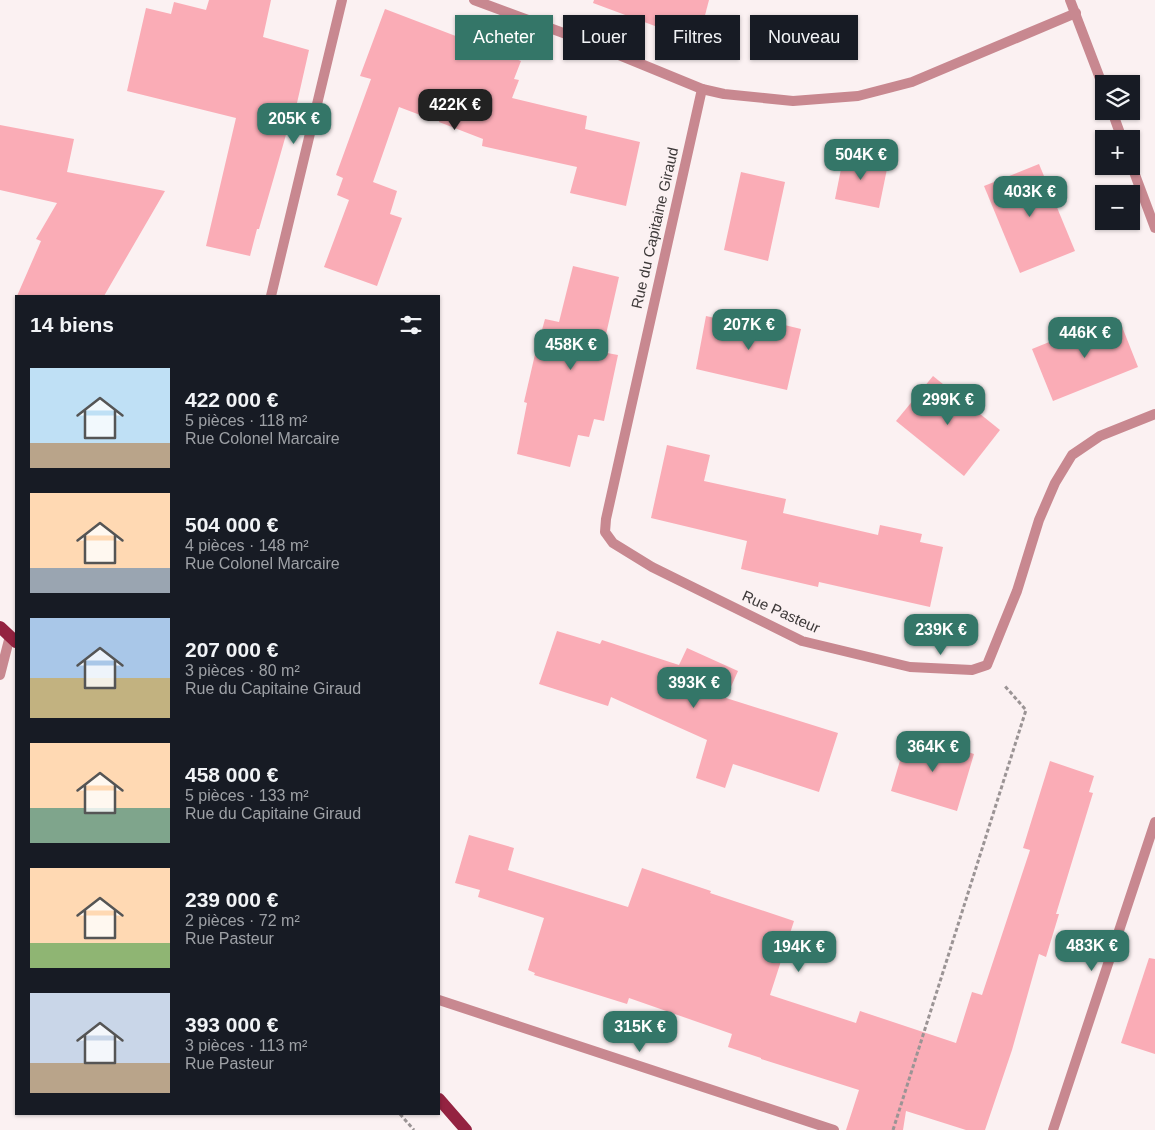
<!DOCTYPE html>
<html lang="fr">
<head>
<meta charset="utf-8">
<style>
	body { margin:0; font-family:Helvetica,sans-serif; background:#20242c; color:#f1f3f6; height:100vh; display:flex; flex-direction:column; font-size:19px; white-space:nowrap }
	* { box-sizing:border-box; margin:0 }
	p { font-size:16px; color:#9ea1a6 }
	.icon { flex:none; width:28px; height:28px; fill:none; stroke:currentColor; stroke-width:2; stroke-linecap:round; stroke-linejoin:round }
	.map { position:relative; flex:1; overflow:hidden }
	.side { position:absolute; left:15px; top:295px; width:425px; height:820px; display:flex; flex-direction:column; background:#171b24; border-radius:0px; box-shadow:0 1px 4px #0004 }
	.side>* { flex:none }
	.banner { position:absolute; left:455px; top:15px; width:475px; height:45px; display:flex; gap:10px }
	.tools { position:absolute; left:1095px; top:75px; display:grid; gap:10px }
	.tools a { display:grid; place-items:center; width:45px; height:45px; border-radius:0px; background:#171b24; box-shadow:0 1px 4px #0004; font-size:25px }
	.price { position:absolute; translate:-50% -42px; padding:0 11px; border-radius:10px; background:#347668; color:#fff; font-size:16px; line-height:32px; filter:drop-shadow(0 1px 2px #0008) }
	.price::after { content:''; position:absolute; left:50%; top:30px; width:15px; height:11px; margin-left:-8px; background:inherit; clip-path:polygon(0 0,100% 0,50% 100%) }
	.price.active { background:#222; color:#fff }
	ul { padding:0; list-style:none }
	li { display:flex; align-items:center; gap:15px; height:125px; padding:0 15px }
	li span { display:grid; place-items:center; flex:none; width:140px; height:100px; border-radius:0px; color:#555 }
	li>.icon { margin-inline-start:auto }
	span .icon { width:60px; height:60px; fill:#fffc; stroke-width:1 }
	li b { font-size:21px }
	h2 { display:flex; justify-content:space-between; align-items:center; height:60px; padding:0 15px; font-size:21px }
	.tag { padding:0 18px; border-radius:0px; background:#171b24; box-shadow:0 1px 4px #0004; font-size:18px; line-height:45px }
	.tag.active { background:#347668; color:#fff }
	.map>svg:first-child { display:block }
</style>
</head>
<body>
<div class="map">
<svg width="1155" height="1130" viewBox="0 0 1155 1130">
	<rect width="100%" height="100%" fill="#fbf1f2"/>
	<g fill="#faacb6">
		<polygon points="209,0 271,0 263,37 309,50 292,125 289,124 274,177 259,229 257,229 250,256 206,246 236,118 127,91 146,8 171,14 174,2 206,10"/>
		<polygon points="594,0 709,0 698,42 593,3"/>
		<polygon points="385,9 521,61 514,79 519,80 512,98 587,116 585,129 640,142 626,206 570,193 577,167 482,146 483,139 439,122 439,112 436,121 399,107 373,182 397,191 390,214 402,218 377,286 324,267 349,200 337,195 343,178 336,175 371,79 360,76"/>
		<polygon points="0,125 74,139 67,172 165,191 104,296 17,296 41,241 36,239 57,203 0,190"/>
		<polygon points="844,154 888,164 879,208 835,199"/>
		<polygon points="1039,164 1075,251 1020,273 984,186"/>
		<polygon points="741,172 785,182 768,261 724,250"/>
		<polygon points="573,266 619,277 602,352 618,355 604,421 594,419 589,437 578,435 570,467 517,454 527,403 524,402 539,337 540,337 545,319 559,322"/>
		<polygon points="706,316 746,325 748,316 801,329 787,390 696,369"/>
		<polygon points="1119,319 1138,367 1053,401 1032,349 1069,334 1070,338"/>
		<polygon points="933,376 1000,430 964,476 896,421"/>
		<polygon points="667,445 710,455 704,481 786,499 783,513 878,535 880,525 922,534 920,542 943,547 930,607 819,582 818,587 741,569 747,541 651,518"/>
		<polygon points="557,631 600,644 602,640 679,665 687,648 738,671 726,698 838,733 819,792 733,764 725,788 696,778 707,740 611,697 608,706 539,684"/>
		<polygon points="907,737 924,742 925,738 974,754 957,811 891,791"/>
		<polygon points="1050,761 1094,776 1089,792 1093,793 1056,914 1059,914 1046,957 1039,954 1012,1050 985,1130 966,1130 906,1111 903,1130 846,1130 859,1090 761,1059 761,1058 728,1047 732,1034 629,998 627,1004 534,975 535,973 528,970 544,918 478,897 480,890 455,883 469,835 514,848 508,870 628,907 642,868 711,891 710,893 794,921 770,995 856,1023 860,1011 956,1043 972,992 982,995 1030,850 1023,848"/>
		<polygon points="1149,958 1155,959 1155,1054 1121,1043"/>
	</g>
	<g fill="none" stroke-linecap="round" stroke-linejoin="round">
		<g stroke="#9b9495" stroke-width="3" stroke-dasharray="4 2.5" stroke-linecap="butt">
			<polyline points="400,1114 414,1130"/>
			<polyline points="893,1130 1026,710 1004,685"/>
		</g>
		<g stroke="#c88890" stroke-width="10">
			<polyline points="474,0 585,41 702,89 724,94 793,101 858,96 912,82 1076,13"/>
			<polyline points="1070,0 1104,89"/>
			<polyline points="702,89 606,519 605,532 613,543 652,567 802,641 910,667 972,670 987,665 1017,591 1039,520 1055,483 1072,455 1100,436 1155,414"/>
			<polyline points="1112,111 1122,139"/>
			<polyline points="1131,164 1155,228"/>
			<polyline points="271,296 342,0"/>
			<polyline points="0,675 10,636"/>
			<polyline points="439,1000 834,1130"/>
			<polyline points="1053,1130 1155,822"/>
		</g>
		<g stroke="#942341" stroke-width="12">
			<polyline points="0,627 16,642"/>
			<polyline points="439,1099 466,1130"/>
		</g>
	</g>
	<g text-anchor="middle" stroke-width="4" stroke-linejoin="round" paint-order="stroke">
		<g font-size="15" fill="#3d3939" stroke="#fbf1f2">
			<text transform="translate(655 228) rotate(-77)" y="5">Rue du Capitaine Giraud</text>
			<text transform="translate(781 612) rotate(24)" y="5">Rue Pasteur</text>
		</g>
	</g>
</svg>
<div class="tools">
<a><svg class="icon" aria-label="layers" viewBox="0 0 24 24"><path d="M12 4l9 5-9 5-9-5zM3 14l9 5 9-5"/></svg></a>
<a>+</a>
<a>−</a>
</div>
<b class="price active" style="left:455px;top:131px">422K €</b>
<b class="price" style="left:294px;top:145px">205K €</b>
<b class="price" style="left:861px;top:181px">504K €</b>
<b class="price" style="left:1030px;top:218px">403K €</b>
<b class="price" style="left:749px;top:351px">207K €</b>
<b class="price" style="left:1085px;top:359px">446K €</b>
<b class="price" style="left:571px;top:371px">458K €</b>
<b class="price" style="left:948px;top:426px">299K €</b>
<b class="price" style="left:941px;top:656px">239K €</b>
<b class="price" style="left:694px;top:709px">393K €</b>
<b class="price" style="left:933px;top:773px">364K €</b>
<b class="price" style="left:1092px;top:972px">483K €</b>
<b class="price" style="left:799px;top:973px">194K €</b>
<b class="price" style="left:640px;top:1053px">315K €</b>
<div class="banner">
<a class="tag active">Acheter</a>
<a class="tag">Louer</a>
<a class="tag">Filtres</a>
<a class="tag">Nouveau</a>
</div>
<section class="side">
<h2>14 biens<svg class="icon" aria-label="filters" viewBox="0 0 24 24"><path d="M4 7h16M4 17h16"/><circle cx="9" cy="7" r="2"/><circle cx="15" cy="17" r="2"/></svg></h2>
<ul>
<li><span style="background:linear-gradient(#bfe0f5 75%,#b9a48a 0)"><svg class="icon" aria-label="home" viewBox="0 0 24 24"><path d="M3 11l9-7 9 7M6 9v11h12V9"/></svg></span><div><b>422 000 €</b><p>5 pièces · 118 m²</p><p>Rue Colonel Marcaire</p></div></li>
<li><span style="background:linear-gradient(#ffd9b3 75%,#9aa5b1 0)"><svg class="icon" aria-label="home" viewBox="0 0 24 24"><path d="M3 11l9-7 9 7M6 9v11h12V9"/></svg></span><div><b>504 000 €</b><p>4 pièces · 148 m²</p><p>Rue Colonel Marcaire</p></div></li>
<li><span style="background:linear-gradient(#a9c7e8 60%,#c2b280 0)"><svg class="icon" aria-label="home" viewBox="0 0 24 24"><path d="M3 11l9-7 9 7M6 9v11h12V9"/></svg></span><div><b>207 000 €</b><p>3 pièces · 80 m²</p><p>Rue du Capitaine Giraud</p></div></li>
<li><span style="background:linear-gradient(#ffd9b3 65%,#7fa58c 0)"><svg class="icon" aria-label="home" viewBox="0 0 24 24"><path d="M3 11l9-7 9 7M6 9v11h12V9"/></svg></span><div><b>458 000 €</b><p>5 pièces · 133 m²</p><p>Rue du Capitaine Giraud</p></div></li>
<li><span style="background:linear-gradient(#ffd9b3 75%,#8fb573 0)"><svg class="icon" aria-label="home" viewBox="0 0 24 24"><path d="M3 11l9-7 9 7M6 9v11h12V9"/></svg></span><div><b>239 000 €</b><p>2 pièces · 72 m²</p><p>Rue Pasteur</p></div></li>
<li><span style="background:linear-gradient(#c9d6e8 70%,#b9a48a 0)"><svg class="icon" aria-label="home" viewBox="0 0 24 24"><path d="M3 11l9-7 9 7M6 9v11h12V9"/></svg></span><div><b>393 000 €</b><p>3 pièces · 113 m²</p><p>Rue Pasteur</p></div></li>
</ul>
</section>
</div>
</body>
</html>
